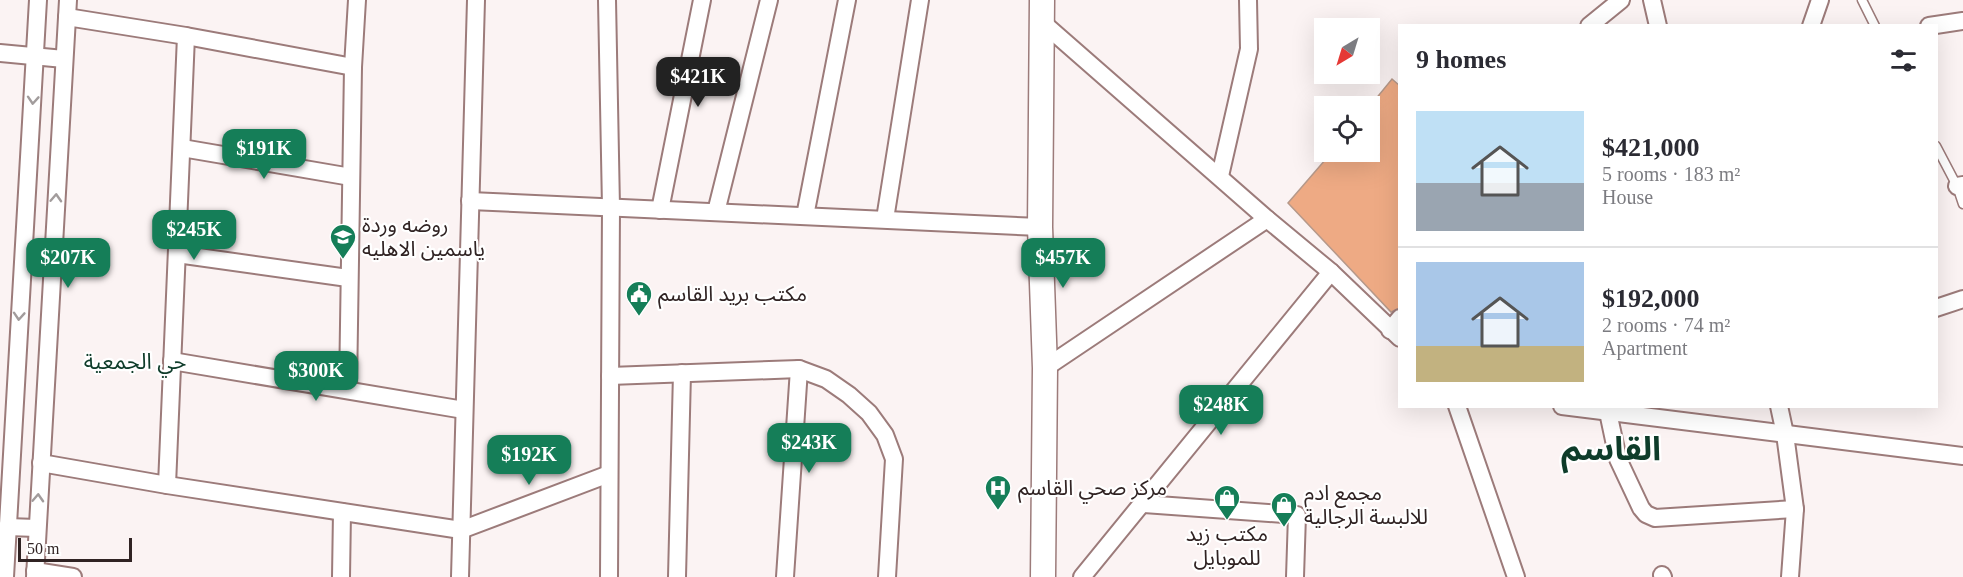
<!DOCTYPE html>
<html lang="en">
<head>
<meta charset="utf-8">
<style>
	body { margin:0; font-family:"Times New Roman","Noto Sans Arabic",serif; background:#f7f7f7; color:#2b2b33; height:100vh; display:flex; flex-direction:column; font-size:22px; white-space:nowrap }
	* { box-sizing:border-box; margin:0 }
	p { font-size:20px; color:#7c7c81 }
	.icon { flex:none; width:33px; height:33px; fill:none; stroke:currentColor; stroke-width:2; stroke-linecap:round; stroke-linejoin:round }
	.map { position:relative; flex:1; overflow:hidden }
	.sheet { position:absolute; left:1398px; top:24px; width:540px; height:384px; display:flex; flex-direction:column; background:#fff; border-radius:0px; box-shadow:0 6px 24px #0002 }
	.sheet>* { flex:none }
	.needle { width:39px; rotate:218deg }
	.buttons { position:absolute; left:1314px; top:18px; display:grid; gap:12px }
	.buttons a { display:grid; place-items:center; width:66px; height:66px; border-radius:0px; background:#fff; box-shadow:0 6px 24px #0002; font-size:30px }
	.scale { position:absolute; left:18px; bottom:15px; width:114px; box-sizing:border-box; padding-left:6px; border:3px solid #302323; border-top:0; font-size:16px; line-height:21px; white-space:nowrap; color:#302323; -webkit-text-stroke:4px #fff; paint-order:stroke }
	.price { position:absolute; translate:-50% -51px; padding:0 14px; border-radius:12px; background:#157e58; color:#fff; font-size:20px; line-height:39px; filter:drop-shadow(0 2px 3px #0008) }
	.price::after { content:''; position:absolute; left:50%; top:36px; width:18px; height:14px; margin-left:-9px; background:inherit; clip-path:polygon(0 0,100% 0,50% 100%) }
	.price.current { background:#222; color:#fff }
	ul { padding:0; list-style:none }
	li { display:flex; align-items:center; gap:18px; height:150px; padding:0 18px }
	li+li { border-top:2px solid #e1e1e2 }
	li span { display:grid; place-items:center; flex:none; width:168px; height:120px; border-radius:0px; color:#555 }
	li>.icon { margin-inline-start:auto }
	span .icon { width:72px; height:72px; fill:#fffc; stroke-width:1 }
	li b { font-size:26px }
	h2 { display:flex; justify-content:space-between; align-items:center; height:72px; padding:0 18px; font-size:26px }
	.map>svg:first-child { display:block }
</style>
</head>
<body>
<div class="map">
<svg width="1963" height="577" viewBox="0 0 1963 577">
	<rect width="100%" height="100%" fill="#fbf3f3"/>
	<polygon fill="#eeaa84" stroke="#b6998a" stroke-width="1.5" points="1392,79 1400,86 1400,308 1391,312 1288,203 1332,152 1370,152 1370,106"/>
	<g fill="none" stroke-linecap="round" stroke-linejoin="round">
		<g stroke="#9c7b7a" stroke-width="11">
			<g id="lane">
				<polyline points="1862,0 1875,26"/>
				<polyline points="1936,146 1957,186 1963,204"/>
			</g>
		</g>
		<g stroke="#9c7b7a" stroke-width="20">
			<g id="street">
				<polyline points="607,0 611,207 609,577"/>
				<polyline points="1652,0 1658,26"/>
				<polyline points="67,17 186,36 353,67"/>
				<polyline points="1042,22 1267,219 1331,272 1400,338"/>
				<polyline points="1589,26 1621,0"/>
				<polyline points="1811,26 1820,0"/>
				<polyline points="1929,26 1963,21"/>
				<polyline points="0,53 64,59"/>
				<polyline points="182,148 351,177"/>
				<polyline points="1220,176 1249,49 1248,0"/>
				<polyline points="1957,186 1963,185"/>
				<polyline points="470,201 1040,227"/>
				<polyline points="660,210 702,0"/>
				<polyline points="716,212 769,0"/>
				<polyline points="805,216 847,0"/>
				<polyline points="885,219 920,0"/>
				<polyline points="177,254 348,278"/>
				<polyline points="1936,308 1963,299"/>
				<polyline points="1390,330 1400,318"/>
				<polyline points="172,361 464,410"/>
				<polyline points="1045,368 1267,219"/>
				<polyline points="610,376 799,369 826,379 849,395 869,413 885,435 894,459 887,577"/>
				<polyline points="348,389 353,67 357,0"/>
				<polyline points="1457,406 1516,577"/>
				<polyline points="1562,406 1963,456"/>
				<polyline points="1779,406 1785,434 1795,509 1790,577"/>
				<polyline points="1608,412 1618,459 1641,508 1646,514 1655,518 1795,509"/>
				<polyline points="41,463 167,485 461,530 609,474"/>
				<polyline points="167,485 186,36"/>
				<polyline points="1144,504 1297,515 1295,577"/>
				<polyline points="7,527 37,528"/>
				<polyline points="35,571 73,577"/>
				<polyline points="1662,575 1663,577"/>
				<polyline points="5,577 38,0"/>
				<polyline points="35,577 68,0"/>
				<polyline points="341,577 342,512"/>
				<polyline points="460,577 476,0"/>
				<polyline points="677,577 682,373"/>
				<polyline points="785,577 799,369"/>
				<polyline points="1082,577 1331,272"/>
			</g>
		</g>
		<g stroke="#9c7b7a" stroke-width="27">
			<polyline id="secondary" points="1042,0 1040,227 1045,368 1043,577"/>
		</g>
		<use href="#lane" stroke="#fff" stroke-width="8"/>
		<use href="#street" stroke="#fff" stroke-width="16"/>
		<use href="#secondary" stroke="#fff" stroke-width="24"/>
	</g>
	<defs><path id="oneway-chevron" d="M-2-3.5L2.5 0L-2 3.5" fill="none" stroke-width="1.6" stroke-linecap="round" stroke-linejoin="round" transform="scale(1.5)"/></defs>
	<g stroke="#a29c9c">
		<use href="#oneway-chevron" transform="translate(33 100) rotate(94)"/>
		<use href="#oneway-chevron" transform="translate(56 198) rotate(-87)"/>
		<use href="#oneway-chevron" transform="translate(19 316) rotate(94)"/>
		<use href="#oneway-chevron" transform="translate(38 498) rotate(-87)"/>
	</g>
	<defs>
		<g id="school-pin" transform="scale(1.35)"><path d="M0 17L-7.5 6A9.5 9.5 0 1 1 7.5 6Z" fill="#157e58" stroke="#fff"/><path d="M0-5L7-2L0 1L-7-2ZM-4 1L0 2.5L4 1V4Q0 6-4 4Z" fill="#fff"/></g>
		<g id="civic-pin" transform="scale(1.35)"><path d="M0 17L-7.5 6A9.5 9.5 0 1 1 7.5 6Z" fill="#157e58" stroke="#fff"/><path d="M-.6-6.5H3V-4.5H.6V-3L4-1V1h2V6H-6V1h2V-1L-.6-3ZM-1.2 2.5V6h2.4V2.5Z" fill="#fff"/></g>
		<g id="hospital-pin" transform="scale(1.35)"><path d="M0 17L-7.5 6A9.5 9.5 0 1 1 7.5 6Z" fill="#157e58" stroke="#fff"/><path d="M-5-5h3v3.5h4V-5h3V5h-3V1.5h-4V5h-3Z" fill="#fff"/></g>
		<g id="shop-pin" transform="scale(1.35)"><path d="M0 17L-7.5 6A9.5 9.5 0 1 1 7.5 6Z" fill="#157e58" stroke="#fff"/><path d="M-5-2.5h2.3a2.7 3.5 0 0 1 5.4 0H5L5.5 6h-11ZM-1.5-2.5h3a1.5 2.3 0 0 0-3 0Z" fill="#fff"/></g>
	</defs>
	<g fill-rule="evenodd">
		<use href="#school-pin" x="343" y="237"/>
		<use href="#civic-pin" x="639" y="294"/>
		<use href="#hospital-pin" x="998" y="488"/>
		<use href="#shop-pin" x="1227" y="498"/>
		<use href="#shop-pin" x="1284" y="505"/>
	</g>
	<g text-anchor="middle" stroke-width="4.5" stroke-linejoin="round" paint-order="stroke">
		<g font-size="21" fill="#302323" stroke="#fff" text-anchor="start">
			<text x="362" y="232">روضه وردة<tspan x="362" dy="24">ياسمين الاهليه</tspan></text>
			<text x="658" y="301">مكتب بريد القاسم</text>
			<text x="1018" y="495">مركز صحي القاسم</text>
			<text x="1304" y="500">مجمع ادم<tspan x="1304" dy="24">للالبسة الرجالية</tspan></text>
			<text x="1227" y="541" text-anchor="middle">مكتب زيد<tspan x="1227" dy="24">للموبايل</tspan></text>
		</g>
		<g font-size="22" fill="#0e3c2a" stroke="#fff">
			<text x="135" y="369">حي الجمعية</text>
		</g>
		<g font-size="33" font-weight="bold" fill="#0e3c2a" stroke="#fff">
			<text x="1611" y="460">القاسم</text>
		</g>
	</g>
</svg>
<div class="buttons">
<a><svg class="needle" viewBox="-14 -14 28 28"><path d="M0-13l5 13h-10z" fill="#e53935"/><path d="M0 13l5-13h-10z" fill="#7c7c81"/></svg></a>
<a><svg class="icon" aria-label="locate" viewBox="0 0 24 24"><circle cx="12" cy="12" r="6"/><path d="M12 2v4M12 18v4M2 12h4M18 12h4"/></svg></a>
</div>
<div class="scale">50 m</div>
<b class="price current" style="left:698px;top:108px">$421K</b>
<b class="price" style="left:264px;top:180px">$191K</b>
<b class="price" style="left:194px;top:261px">$245K</b>
<b class="price" style="left:68px;top:289px">$207K</b>
<b class="price" style="left:1063px;top:289px">$457K</b>
<b class="price" style="left:316px;top:402px">$300K</b>
<b class="price" style="left:1221px;top:436px">$248K</b>
<b class="price" style="left:809px;top:474px">$243K</b>
<b class="price" style="left:529px;top:486px">$192K</b>
<section class="sheet">
<h2>9 homes<svg class="icon" aria-label="filters" viewBox="0 0 24 24"><path d="M4 7h16M4 17h16"/><circle cx="9" cy="7" r="2"/><circle cx="15" cy="17" r="2"/></svg></h2>
<ul>
<li><span style="background:linear-gradient(#bfe0f5 60%,#9aa5b1 0)"><svg class="icon" aria-label="home" viewBox="0 0 24 24"><path d="M3 11l9-7 9 7M6 9v11h12V9"/></svg></span><div><b>$421,000</b><p>5 rooms · 183 m²</p><p>House</p></div></li>
<li><span style="background:linear-gradient(#a9c7e8 70%,#c2b280 0)"><svg class="icon" aria-label="home" viewBox="0 0 24 24"><path d="M3 11l9-7 9 7M6 9v11h12V9"/></svg></span><div><b>$192,000</b><p>2 rooms · 74 m²</p><p>Apartment</p></div></li>
</ul>
</section>
</div>
</body>
</html>
